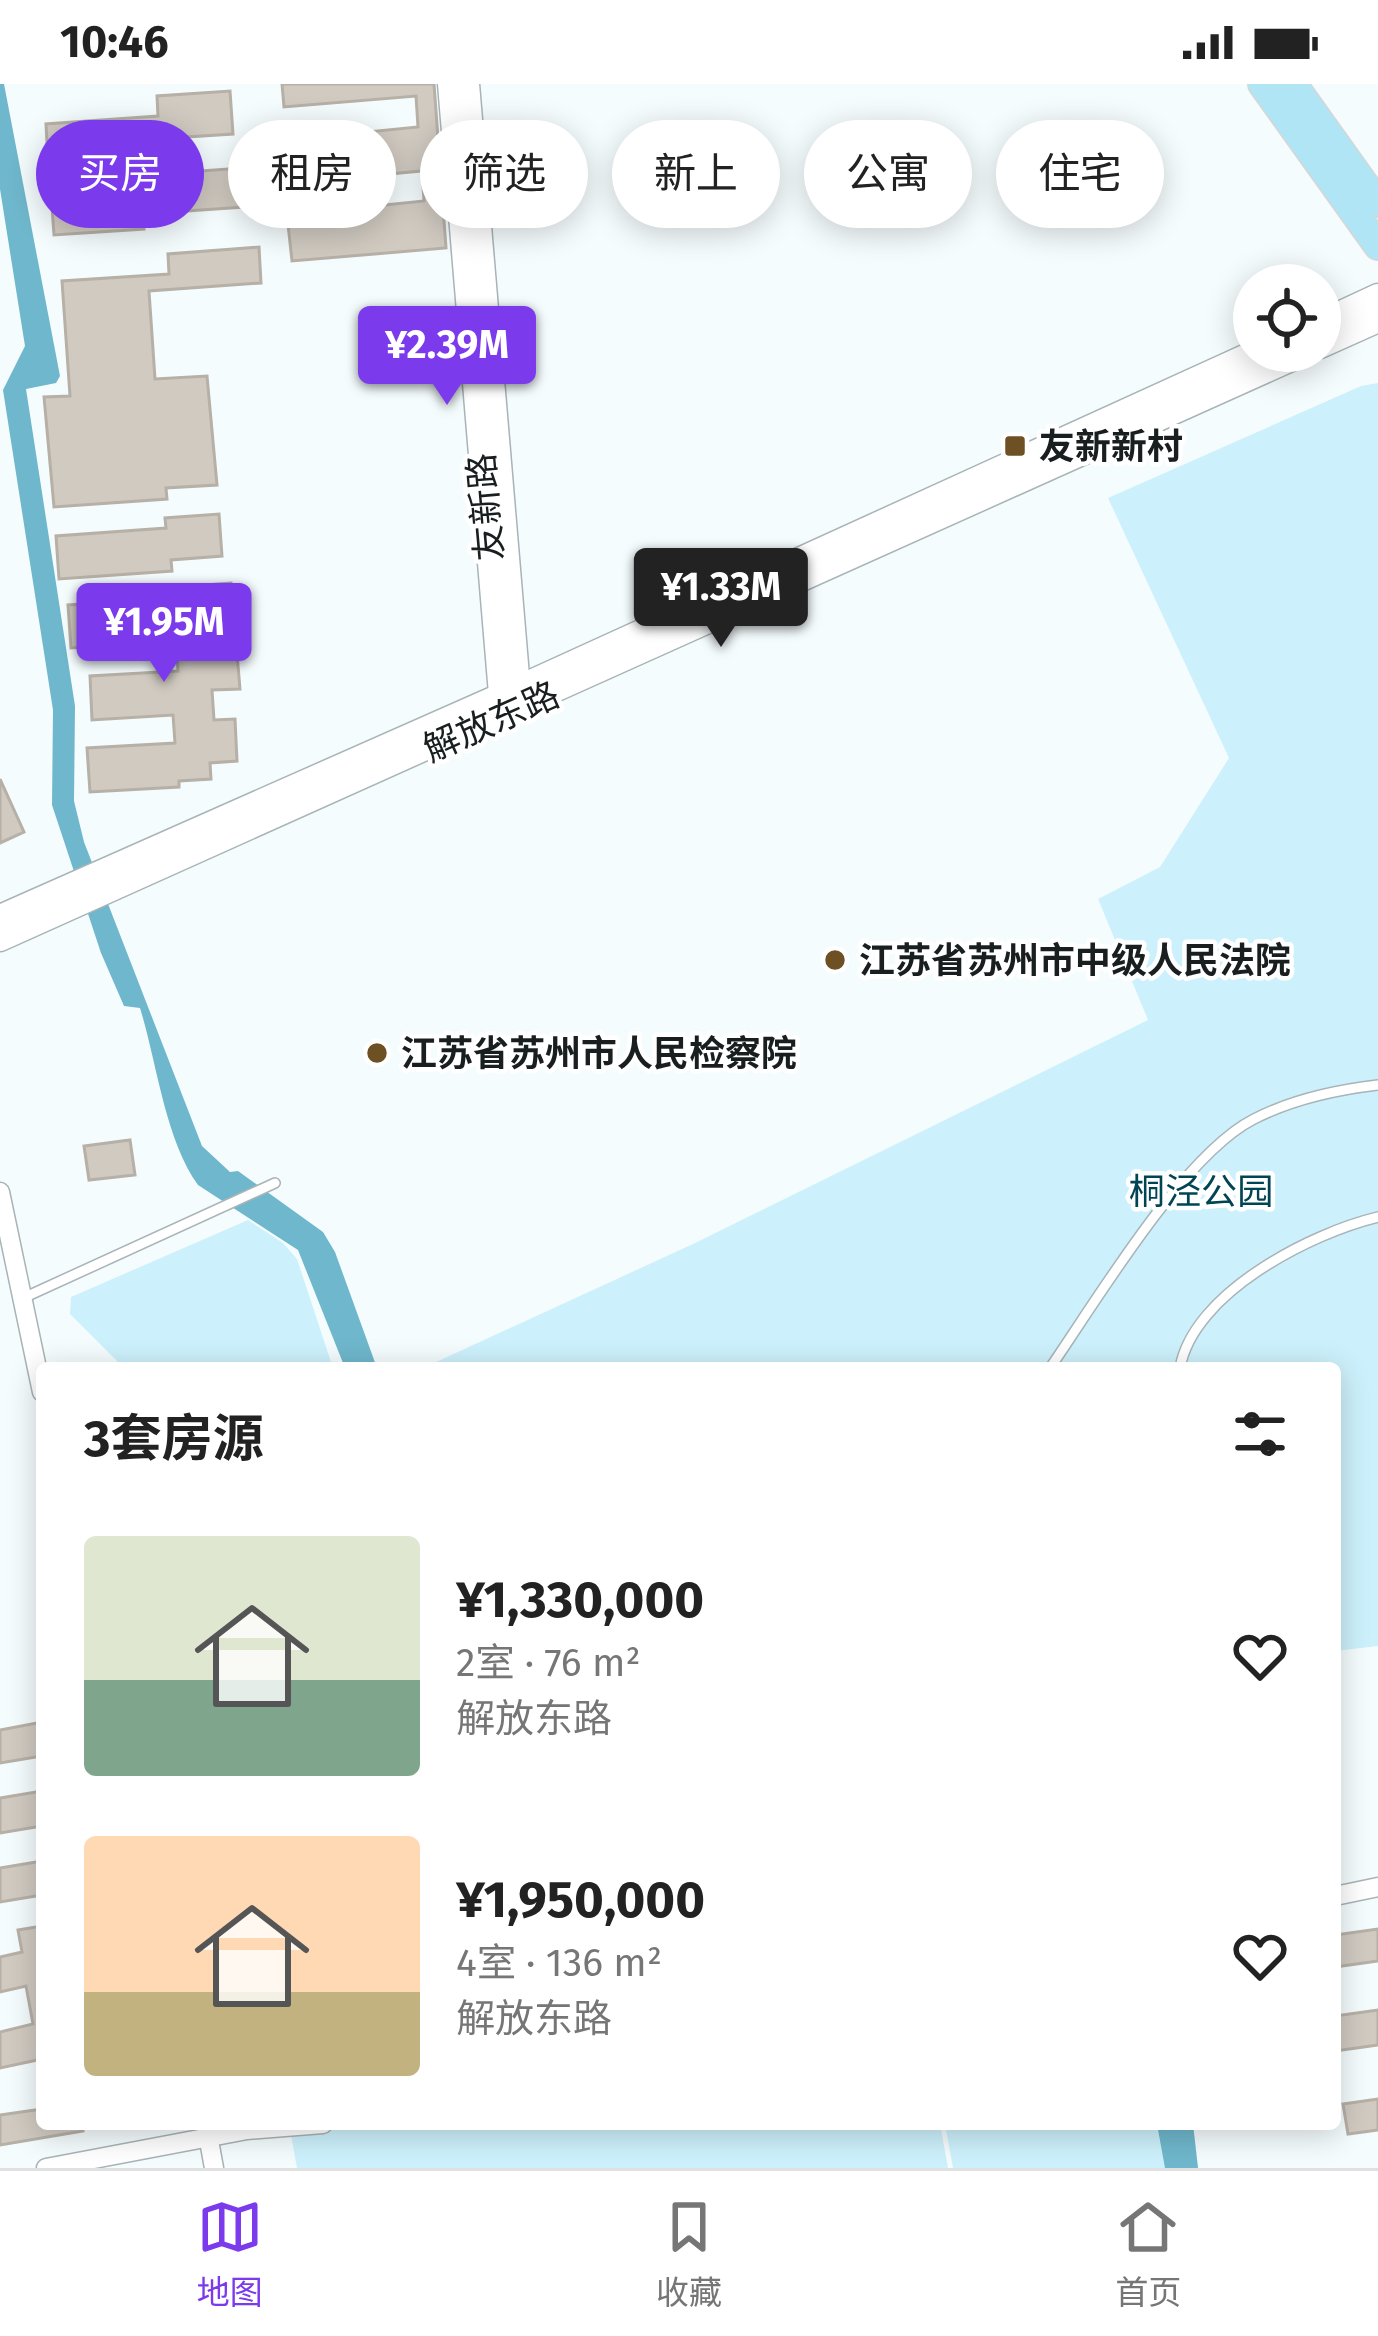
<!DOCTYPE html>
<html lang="zh">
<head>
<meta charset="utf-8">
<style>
	body { margin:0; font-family:"Fira Sans","Noto Sans SC",sans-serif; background:#f2f2f2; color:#222; height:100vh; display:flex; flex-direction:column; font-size:45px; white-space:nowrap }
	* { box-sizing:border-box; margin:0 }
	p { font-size:39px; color:#767676 }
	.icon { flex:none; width:66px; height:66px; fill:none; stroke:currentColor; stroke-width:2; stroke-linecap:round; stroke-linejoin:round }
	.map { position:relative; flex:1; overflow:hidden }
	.panel { position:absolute; left:36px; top:1278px; width:1305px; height:768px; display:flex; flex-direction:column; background:#fff; border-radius:12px; box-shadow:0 6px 30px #0003 }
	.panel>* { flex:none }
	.hud { position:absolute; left:36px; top:36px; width:1308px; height:108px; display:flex; gap:24px }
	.controls { position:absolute; left:1233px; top:180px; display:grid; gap:24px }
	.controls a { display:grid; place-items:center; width:108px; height:108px; border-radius:50%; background:#fff; box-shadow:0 6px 30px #0003; font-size:60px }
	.price { position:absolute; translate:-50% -102px; padding:0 27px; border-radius:12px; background:#7c3aed; color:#fff; font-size:39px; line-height:78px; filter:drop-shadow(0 3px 6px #0008) }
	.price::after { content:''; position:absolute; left:50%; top:72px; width:36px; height:27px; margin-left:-18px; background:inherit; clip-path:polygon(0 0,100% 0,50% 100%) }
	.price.current { background:#222; color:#fff }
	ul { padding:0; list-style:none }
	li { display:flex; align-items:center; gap:36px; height:300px; padding:0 48px }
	li span { display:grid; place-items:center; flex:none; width:336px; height:240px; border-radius:12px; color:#555 }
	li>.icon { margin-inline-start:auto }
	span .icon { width:144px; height:144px; fill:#fffc; stroke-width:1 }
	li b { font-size:51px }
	h2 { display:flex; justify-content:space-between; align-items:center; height:144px; padding:0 48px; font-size:51px }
	.pill { padding:0 42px; border-radius:54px; background:#fff; box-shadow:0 6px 30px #0003; font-size:42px; line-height:108px }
	.pill.current { background:#7c3aed; color:#fff }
	.status { display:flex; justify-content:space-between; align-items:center; height:84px; padding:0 60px; background:#fff; direction:ltr }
	.status svg { height:33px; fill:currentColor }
	.tabs { display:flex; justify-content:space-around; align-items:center; height:168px; border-top:3px solid #e0e0e0; background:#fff; font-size:33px; color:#767676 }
	.tabs a { display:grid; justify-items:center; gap:6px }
	.tabs .current { color:#7c3aed }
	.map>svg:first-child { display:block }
</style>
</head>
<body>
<div class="status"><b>10:46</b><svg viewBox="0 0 49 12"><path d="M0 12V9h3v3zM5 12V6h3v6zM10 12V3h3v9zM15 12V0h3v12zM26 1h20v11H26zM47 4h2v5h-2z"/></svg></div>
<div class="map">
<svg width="1378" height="2084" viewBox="0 0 1378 2084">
	<rect width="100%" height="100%" fill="#f5fcfe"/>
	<g fill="#cdf1fc">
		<polygon points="1378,299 1378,1562 1335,1567 1335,1284 423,1284 693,1160 1148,936 1098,815 1160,783 1229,674 1108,414 1361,302"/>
		<polygon points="248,1136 283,1159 297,1175 333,1284 119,1284 117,1277 70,1230 71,1213"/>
		<polygon points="289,2040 940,2040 948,2084 297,2084"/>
		<polygon points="945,2040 1193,2040 1198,2084 953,2084"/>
	</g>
	<g fill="#6fb7cc">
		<path d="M 0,0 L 4,0 L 60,292 L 56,299 L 26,305 L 75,622 L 74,717 L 84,758 L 202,1062 L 230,1088 L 238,1087 L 323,1148 L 335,1168 L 377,1284 L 345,1284 L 298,1166 L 198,1101 C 165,1055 157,979 140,924 L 124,922 L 101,869 L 52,721 L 53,626 L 3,306 L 25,262 L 0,105 Z"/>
		<polygon points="1157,2040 1193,2040 1198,2084 1165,2084"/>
	</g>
	<g fill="#d0cac1" stroke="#b6b0a7" stroke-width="3">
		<polygon points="282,0 434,0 446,164 292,177 287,131 424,117 422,87 291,99 287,56 418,43 416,12 284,23"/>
		<polygon points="230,7 233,50 139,56 140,71 48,78 46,40 158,32 157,12"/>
		<polygon points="255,83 258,122 143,130 144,145 54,151 51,109 162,101 161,90"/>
		<polygon points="259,163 261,199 149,207 155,295 207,292 217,401 166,404 167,415 54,423 44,313 70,312 62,197 169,190 168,170"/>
		<polygon points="219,430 222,472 171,476 172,487 59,495 56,452 166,444 165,434"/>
		<polygon points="231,499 240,605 212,606 214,636 235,635 237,677 210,679 211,695 179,697 179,703 90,708 87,664 175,659 173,631 92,636 90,592 178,587 176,557 71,564 68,521 178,514 177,503"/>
		<polygon points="0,695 24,748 0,759"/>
		<polygon points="130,1056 135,1091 89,1096 84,1062"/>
		<polygon points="42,1638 42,1672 0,1679 0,1646"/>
		<polygon points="42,1707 42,1742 0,1749 0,1714"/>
		<polygon points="42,1777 42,1811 0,1818 0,1784"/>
		<polygon points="42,1842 42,1975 0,1984 0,1948 33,1940 26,1902 0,1908 0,1873 22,1868 18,1846"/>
		<polygon points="1378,1845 1378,1877 1335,1883 1335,1851"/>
		<polygon points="1378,1926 1378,1961 1335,1967 1335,1932"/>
		<polygon points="1378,2015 1378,2046 1348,2050 1343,2020"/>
		<polygon points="42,2025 42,2040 83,2040 83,2047 0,2061 0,2031"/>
	</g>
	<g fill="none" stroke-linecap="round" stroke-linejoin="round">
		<g stroke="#a8b4b7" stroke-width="12">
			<g id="service">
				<polyline points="21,1215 275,1099"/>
				<path d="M 1050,1284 C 1097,1216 1183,1071 1254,1035 C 1293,1015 1335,1006 1378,1001"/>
				<path d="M 1180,1284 C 1193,1209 1311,1149 1378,1133"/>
			</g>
		</g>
		<g stroke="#a8b4b7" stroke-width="21">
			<g id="minor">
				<polyline points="0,1108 42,1308"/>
				<polyline points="1335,1812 1378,1803"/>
				<polyline points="206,2040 214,2084"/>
				<polyline points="46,2084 247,2046 323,2040"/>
			</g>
		</g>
		<g stroke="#a8b4b7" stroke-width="27">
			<g id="secondary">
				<polyline points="450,0 501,610 508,624"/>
				<polyline points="467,0 518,604 523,614"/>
				<polyline points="1320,239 1378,212"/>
				<polyline points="1320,262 1378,236"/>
				<polyline points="0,833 518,604 1258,267"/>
				<polyline points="0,855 1309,267"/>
			</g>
		</g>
		<g stroke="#d6d6d7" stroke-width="30">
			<g id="primary">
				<polyline points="1262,0 1378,162"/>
				<polyline points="1293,0 1378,119"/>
			</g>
		</g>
		<use href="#service" stroke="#fff" stroke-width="9"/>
		<use href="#minor" stroke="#fff" stroke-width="18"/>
		<use href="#secondary" stroke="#fff" stroke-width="24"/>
		<use href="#primary" stroke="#afe5f5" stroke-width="27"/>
	</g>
	<g fill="#6d5124" stroke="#fff" stroke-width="4.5">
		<rect x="1003" y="350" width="24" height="24" rx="6"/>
		<circle cx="835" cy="876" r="12"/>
		<circle cx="377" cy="969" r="12"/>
	</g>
	<g text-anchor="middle" stroke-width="9" stroke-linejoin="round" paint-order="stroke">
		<g font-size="36" font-weight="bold" fill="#191e1f" stroke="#fff" text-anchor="start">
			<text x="1039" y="375">友新新村</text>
			<text x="859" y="889">江苏省苏州市中级人民法院</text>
			<text x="401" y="982">江苏省苏州市人民检察院</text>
		</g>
		<g font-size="36" fill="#191e1f" stroke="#fff">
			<text transform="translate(485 423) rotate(-95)" y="13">友新路</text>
			<text transform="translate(491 637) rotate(-24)" y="13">解放东路</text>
		</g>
		<g font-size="36" fill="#004554" stroke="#fff">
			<text x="1201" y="1120">桐泾公园</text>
		</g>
	</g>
</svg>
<div class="controls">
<a><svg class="icon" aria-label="locate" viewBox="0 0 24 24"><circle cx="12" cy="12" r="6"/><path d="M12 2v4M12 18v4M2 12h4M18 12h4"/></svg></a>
</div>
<b class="price" style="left:447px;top:324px">¥2.39M</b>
<b class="price current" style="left:721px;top:566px">¥1.33M</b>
<b class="price" style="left:164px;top:601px">¥1.95M</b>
<div class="hud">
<a class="pill current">买房</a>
<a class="pill">租房</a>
<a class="pill">筛选</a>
<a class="pill">新上</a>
<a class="pill">公寓</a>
<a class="pill">住宅</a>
</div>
<section class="panel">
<h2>3套房源<svg class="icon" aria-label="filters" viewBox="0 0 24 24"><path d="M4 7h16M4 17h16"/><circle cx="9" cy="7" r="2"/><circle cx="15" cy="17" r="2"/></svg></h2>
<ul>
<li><span style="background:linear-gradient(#dfe7d0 60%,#7fa58c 0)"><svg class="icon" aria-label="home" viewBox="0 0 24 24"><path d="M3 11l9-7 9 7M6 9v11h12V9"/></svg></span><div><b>¥1,330,000</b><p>2室 · 76 m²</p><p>解放东路</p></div><svg class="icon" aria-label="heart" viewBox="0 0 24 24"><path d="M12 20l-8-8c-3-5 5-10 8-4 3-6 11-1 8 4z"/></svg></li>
<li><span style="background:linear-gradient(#ffd9b3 65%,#c2b280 0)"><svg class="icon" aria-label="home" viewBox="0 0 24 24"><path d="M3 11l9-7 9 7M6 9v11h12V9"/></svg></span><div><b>¥1,950,000</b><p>4室 · 136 m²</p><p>解放东路</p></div><svg class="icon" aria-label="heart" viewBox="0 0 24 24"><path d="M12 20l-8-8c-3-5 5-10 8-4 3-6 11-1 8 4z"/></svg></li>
</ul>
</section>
</div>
<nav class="tabs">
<a class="current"><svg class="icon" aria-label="map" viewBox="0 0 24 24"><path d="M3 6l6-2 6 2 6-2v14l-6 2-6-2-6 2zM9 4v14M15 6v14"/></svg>地图</a>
<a><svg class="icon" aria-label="saved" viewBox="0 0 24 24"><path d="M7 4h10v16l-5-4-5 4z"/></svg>收藏</a>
<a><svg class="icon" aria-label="home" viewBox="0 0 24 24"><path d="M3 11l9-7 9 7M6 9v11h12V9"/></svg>首页</a>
</nav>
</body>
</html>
